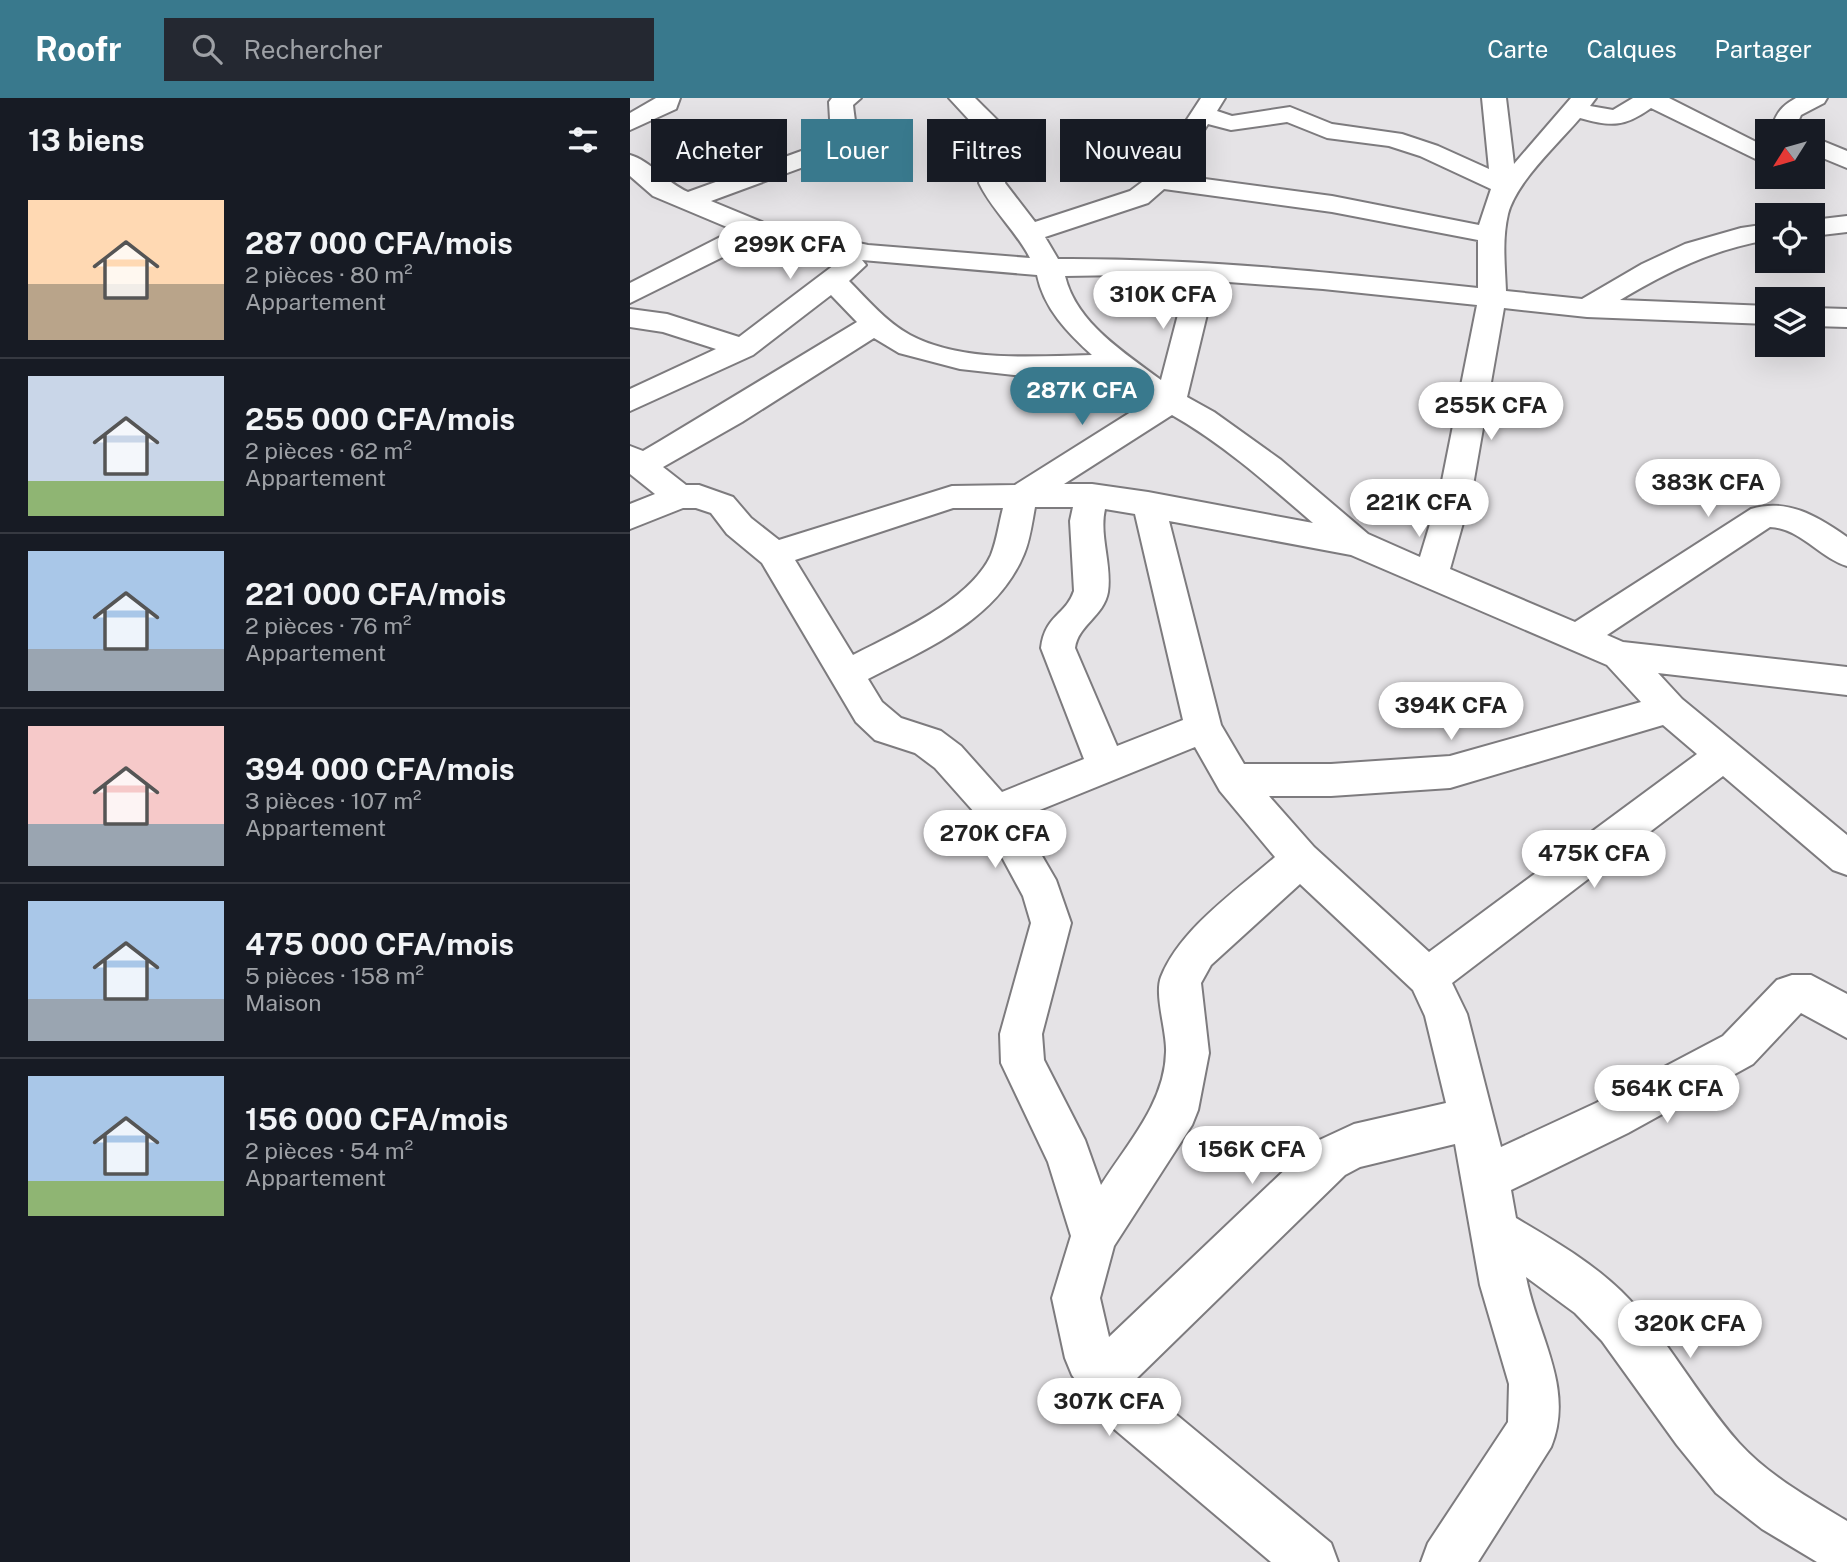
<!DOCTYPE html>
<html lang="fr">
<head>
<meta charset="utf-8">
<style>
	body { margin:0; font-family:"Public Sans",sans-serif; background:#242831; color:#f1f3f6; height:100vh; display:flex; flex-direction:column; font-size:26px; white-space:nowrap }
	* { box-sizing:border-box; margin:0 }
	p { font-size:23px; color:#9ea1a6 }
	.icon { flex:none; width:38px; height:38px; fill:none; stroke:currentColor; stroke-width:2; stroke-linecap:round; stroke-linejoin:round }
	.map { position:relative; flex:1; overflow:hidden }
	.side { display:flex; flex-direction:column; background:#171b24; width:630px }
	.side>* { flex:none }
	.hud { position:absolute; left:21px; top:21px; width:665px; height:63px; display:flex; gap:14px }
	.needle { width:46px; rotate:233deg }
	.fabs { position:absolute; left:1125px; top:21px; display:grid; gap:14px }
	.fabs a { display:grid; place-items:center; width:70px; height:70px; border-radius:0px; background:#171b24; box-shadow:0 7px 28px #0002; font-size:35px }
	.price { position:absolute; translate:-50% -60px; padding:0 16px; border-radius:24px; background:#fff; color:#222; font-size:23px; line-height:46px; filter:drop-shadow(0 2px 4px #0008) }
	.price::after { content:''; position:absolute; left:50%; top:42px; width:21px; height:16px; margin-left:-10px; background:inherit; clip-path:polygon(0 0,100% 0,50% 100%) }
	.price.active { background:#39798d; color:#fff }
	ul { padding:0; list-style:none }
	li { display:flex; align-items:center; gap:21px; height:175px; padding:0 28px }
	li+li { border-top:2px solid #363941 }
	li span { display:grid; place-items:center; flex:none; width:196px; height:140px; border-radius:0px; color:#555 }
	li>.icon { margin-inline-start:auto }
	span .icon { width:84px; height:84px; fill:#fffc; stroke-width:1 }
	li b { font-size:30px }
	h2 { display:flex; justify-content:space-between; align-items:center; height:84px; padding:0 28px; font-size:30px }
	.pill { padding:0 24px; border-radius:0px; background:#171b24; box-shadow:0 7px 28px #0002; font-size:24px; line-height:63px }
	.pill.active { background:#39798d; color:#fff }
	header { display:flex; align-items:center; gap:42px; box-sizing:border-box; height:98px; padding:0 35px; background:#39798d; color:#fff }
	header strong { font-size:33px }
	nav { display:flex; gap:38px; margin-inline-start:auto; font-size:24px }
	.search { width:490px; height:63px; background:#242831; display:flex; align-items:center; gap:18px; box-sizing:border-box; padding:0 24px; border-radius:0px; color:#9ea1a6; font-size:26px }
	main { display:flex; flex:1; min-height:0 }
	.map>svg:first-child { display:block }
</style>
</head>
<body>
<header>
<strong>Roofr</strong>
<div class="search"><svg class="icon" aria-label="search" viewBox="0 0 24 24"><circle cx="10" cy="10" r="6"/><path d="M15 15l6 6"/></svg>Rechercher</div>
<nav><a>Carte</a><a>Calques</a><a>Partager</a></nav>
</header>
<main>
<section class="side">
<h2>13 biens<svg class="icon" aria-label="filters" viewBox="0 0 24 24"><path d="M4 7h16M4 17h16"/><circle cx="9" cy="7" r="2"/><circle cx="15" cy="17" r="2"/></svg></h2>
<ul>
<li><span style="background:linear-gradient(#ffd9b3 60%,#b9a48a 0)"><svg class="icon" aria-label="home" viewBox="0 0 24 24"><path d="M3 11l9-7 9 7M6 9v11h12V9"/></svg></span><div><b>287 000 CFA/mois</b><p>2 pièces · 80 m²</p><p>Appartement</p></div></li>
<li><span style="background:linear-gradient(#c9d6e8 75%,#8fb573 0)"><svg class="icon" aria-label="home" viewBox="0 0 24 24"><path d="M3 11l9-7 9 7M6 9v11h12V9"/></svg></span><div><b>255 000 CFA/mois</b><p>2 pièces · 62 m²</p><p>Appartement</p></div></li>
<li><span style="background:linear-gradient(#a9c7e8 70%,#9aa5b1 0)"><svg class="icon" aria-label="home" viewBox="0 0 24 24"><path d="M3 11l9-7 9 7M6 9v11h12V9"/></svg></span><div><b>221 000 CFA/mois</b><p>2 pièces · 76 m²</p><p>Appartement</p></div></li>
<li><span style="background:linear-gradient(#f6c9c9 70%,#9aa5b1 0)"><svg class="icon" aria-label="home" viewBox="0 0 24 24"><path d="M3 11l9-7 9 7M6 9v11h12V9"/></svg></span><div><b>394 000 CFA/mois</b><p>3 pièces · 107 m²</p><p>Appartement</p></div></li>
<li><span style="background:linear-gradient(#a9c7e8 70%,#9aa5b1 0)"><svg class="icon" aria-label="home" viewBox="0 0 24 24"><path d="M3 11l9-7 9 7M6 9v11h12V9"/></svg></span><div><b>475 000 CFA/mois</b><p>5 pièces · 158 m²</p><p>Maison</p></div></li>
<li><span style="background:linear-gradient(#a9c7e8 75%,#8fb573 0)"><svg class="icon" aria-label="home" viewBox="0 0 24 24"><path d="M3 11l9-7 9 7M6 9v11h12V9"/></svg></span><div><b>156 000 CFA/mois</b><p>2 pièces · 54 m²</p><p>Appartement</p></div></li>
</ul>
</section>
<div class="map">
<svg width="1217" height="1464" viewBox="0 0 1217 1464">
	<rect width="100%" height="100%" fill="#e5e3e6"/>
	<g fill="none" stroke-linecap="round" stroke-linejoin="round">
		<g stroke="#7d7b7e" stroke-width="4">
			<g id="minor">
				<polygon points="26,0 50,0 46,11 0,32 0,15"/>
				<path d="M 202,0 L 231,0 L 223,7 C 226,37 233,40 206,57 L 81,103 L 134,125 L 238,147 L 400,160 C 386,133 362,112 349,85 L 358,50 L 355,39 L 319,0 L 345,0 C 381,37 388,32 375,85 L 405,124 L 500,93 L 520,78 L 571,0 L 595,0 L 587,13 L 602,18 L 660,9 L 702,26 L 772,36 L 808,48 L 859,71 L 852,0 L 876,0 L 884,66 L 941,0 L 966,0 L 960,8 L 983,12 L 1003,0 L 1039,0 L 1138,50 L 1138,67 L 1021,10 C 994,29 982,29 950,20 C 928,46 886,84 878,116 C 872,141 875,167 876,193 L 952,201 L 1012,166 L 1055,146 L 1111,130 L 1138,126 L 1138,142 C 1083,151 1037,174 990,202 L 1138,208 L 1138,226 L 957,219 L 874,210 L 842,393 L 820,471 L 945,524 L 1121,411 C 1157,400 1187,418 1217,439 L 1217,468 C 1190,460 1170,430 1140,429 L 977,537 L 993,544 L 1217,569 L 1217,597 L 1028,575 L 1052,601 L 1217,737 L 1217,777 L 1203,772 L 1093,678 L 822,885 L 837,916 L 871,1049 L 966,1005 L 1093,938 L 1147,882 L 1162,877 L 1181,877 L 1217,896 L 1217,940 L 1171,915 L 1123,966 L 998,1035 L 881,1092 L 886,1120 C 923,1142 960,1163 991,1193 C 1037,1238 1066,1297 1109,1345 C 1139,1378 1179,1400 1217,1423 L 1217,1464 L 1187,1464 L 1132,1431 L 1086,1395 L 1047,1347 L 972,1243 L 945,1215 L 896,1179 C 907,1237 945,1290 921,1349 L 848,1464 L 791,1464 L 798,1445 L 878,1324 L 879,1286 L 850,1187 L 825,1046 L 730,1069 L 715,1077 L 506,1281 L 513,1289 L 701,1445 L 708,1464 L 641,1464 L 477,1325 L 442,1277 L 435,1260 L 422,1200 L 441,1138 L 418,1064 L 371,965 L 370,936 L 401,825 L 393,798 L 353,724 L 305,670 L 285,655 L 245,642 L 226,624 L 132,465 L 97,436 L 81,415 L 66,410 L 53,410 L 0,431 L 0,406 L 25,396 L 0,376 L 0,348 L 13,353 L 30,343 L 227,224 L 201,197 L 123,257 L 0,313 L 0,291 L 86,251 L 33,234 L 0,229 L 0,211 L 37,216 L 109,239 L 212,161 L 219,159 L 129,141 L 0,205 L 0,185 L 104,132 L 23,98 L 0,78 L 0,57 C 19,62 37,85 58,94 L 188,47 L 201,38 L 199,4 ZM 657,24 L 697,40 L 759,48 L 790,58 L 861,91 L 849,127 L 702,98 L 545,77 L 578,26 L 601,32 ZM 534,91 L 702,114 L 848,142 L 848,190 C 708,175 568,160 428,161 L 415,139 L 518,105 ZM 232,162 L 407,177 C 414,211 438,235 462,257 C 404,258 333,265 280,237 C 256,224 238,202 219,183 L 236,167 ZM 495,177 L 557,182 L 531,282 C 495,255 446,225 435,178 ZM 585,183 L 693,191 L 847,207 L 810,393 L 790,459 L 738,436 L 651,362 L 584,314 L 557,299 ZM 244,240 L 269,255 L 330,271 L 384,277 L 484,277 L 520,302 L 385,387 L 322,388 L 149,442 L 121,420 L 103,399 L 69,387 L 56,387 L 33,369 L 112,324 ZM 542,317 C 593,346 638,386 683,425 L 518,394 L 462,386 L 434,386 ZM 405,409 L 443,409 L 440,423 L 444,493 C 436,517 415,517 411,550 L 454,661 L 372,694 L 331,648 L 311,633 L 271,620 L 252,604 L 238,581 C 296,551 367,522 394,456 C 400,442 402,425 405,409 ZM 323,410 L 373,410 C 369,425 367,442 361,457 C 340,503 266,535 223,557 L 165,462 ZM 475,411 L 505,416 L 553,622 L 487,648 L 445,550 C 448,527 474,518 478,494 C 482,466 469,438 475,411 ZM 539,423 L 721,457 L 977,567 L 1011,604 L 820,658 L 701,666 L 614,666 L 591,627 ZM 1033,627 L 1067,656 L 799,854 L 684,749 L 639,698 L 701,698 L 820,690 ZM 565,649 L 590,693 L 645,759 C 606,793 550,831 531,879 C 524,897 537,934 536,954 C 535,1005 497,1046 471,1087 L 455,1042 L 414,962 L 412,936 L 441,825 L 426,782 L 390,720 ZM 670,786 L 783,892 L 795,918 L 816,1005 L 724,1026 L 683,1045 L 479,1239 L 470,1200 L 484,1148 L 562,1027 L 568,1012 L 579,955 L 571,885 L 581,867 Z"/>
				<path d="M 1166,0 L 1197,0 L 1194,5 L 1171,17 L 1167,26 L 1174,33 L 1145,33 L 1142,28 C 1148,13 1152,8 1166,0 Z"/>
				<polygon points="1183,39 1217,53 1217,70 1183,56"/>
				<polygon points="1217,118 1217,134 1183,138 1183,122"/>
				<polygon points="1183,210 1217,211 1217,229 1183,228"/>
			</g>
		</g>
		<use href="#minor" fill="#fff" fill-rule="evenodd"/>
	</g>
</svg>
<div class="fabs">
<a><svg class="needle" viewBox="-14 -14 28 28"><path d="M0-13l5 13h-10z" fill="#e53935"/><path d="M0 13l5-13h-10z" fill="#9ea1a6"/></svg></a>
<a><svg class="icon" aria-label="locate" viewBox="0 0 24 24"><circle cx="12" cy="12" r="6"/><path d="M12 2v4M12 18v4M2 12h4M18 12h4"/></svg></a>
<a><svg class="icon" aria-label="layers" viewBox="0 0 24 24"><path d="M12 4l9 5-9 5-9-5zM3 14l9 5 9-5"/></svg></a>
</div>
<b class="price" style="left:160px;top:183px">299K CFA</b>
<b class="price" style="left:533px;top:233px">310K CFA</b>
<b class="price active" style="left:452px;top:329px">287K CFA</b>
<b class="price" style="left:861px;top:344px">255K CFA</b>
<b class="price" style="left:1078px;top:421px">383K CFA</b>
<b class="price" style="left:789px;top:441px">221K CFA</b>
<b class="price" style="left:821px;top:644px">394K CFA</b>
<b class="price" style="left:365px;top:772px">270K CFA</b>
<b class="price" style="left:964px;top:792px">475K CFA</b>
<b class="price" style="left:1037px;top:1027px">564K CFA</b>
<b class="price" style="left:622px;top:1088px">156K CFA</b>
<b class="price" style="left:1060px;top:1262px">320K CFA</b>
<b class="price" style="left:479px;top:1340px">307K CFA</b>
<div class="hud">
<a class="pill">Acheter</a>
<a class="pill active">Louer</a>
<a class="pill">Filtres</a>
<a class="pill">Nouveau</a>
</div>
</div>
</main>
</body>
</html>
